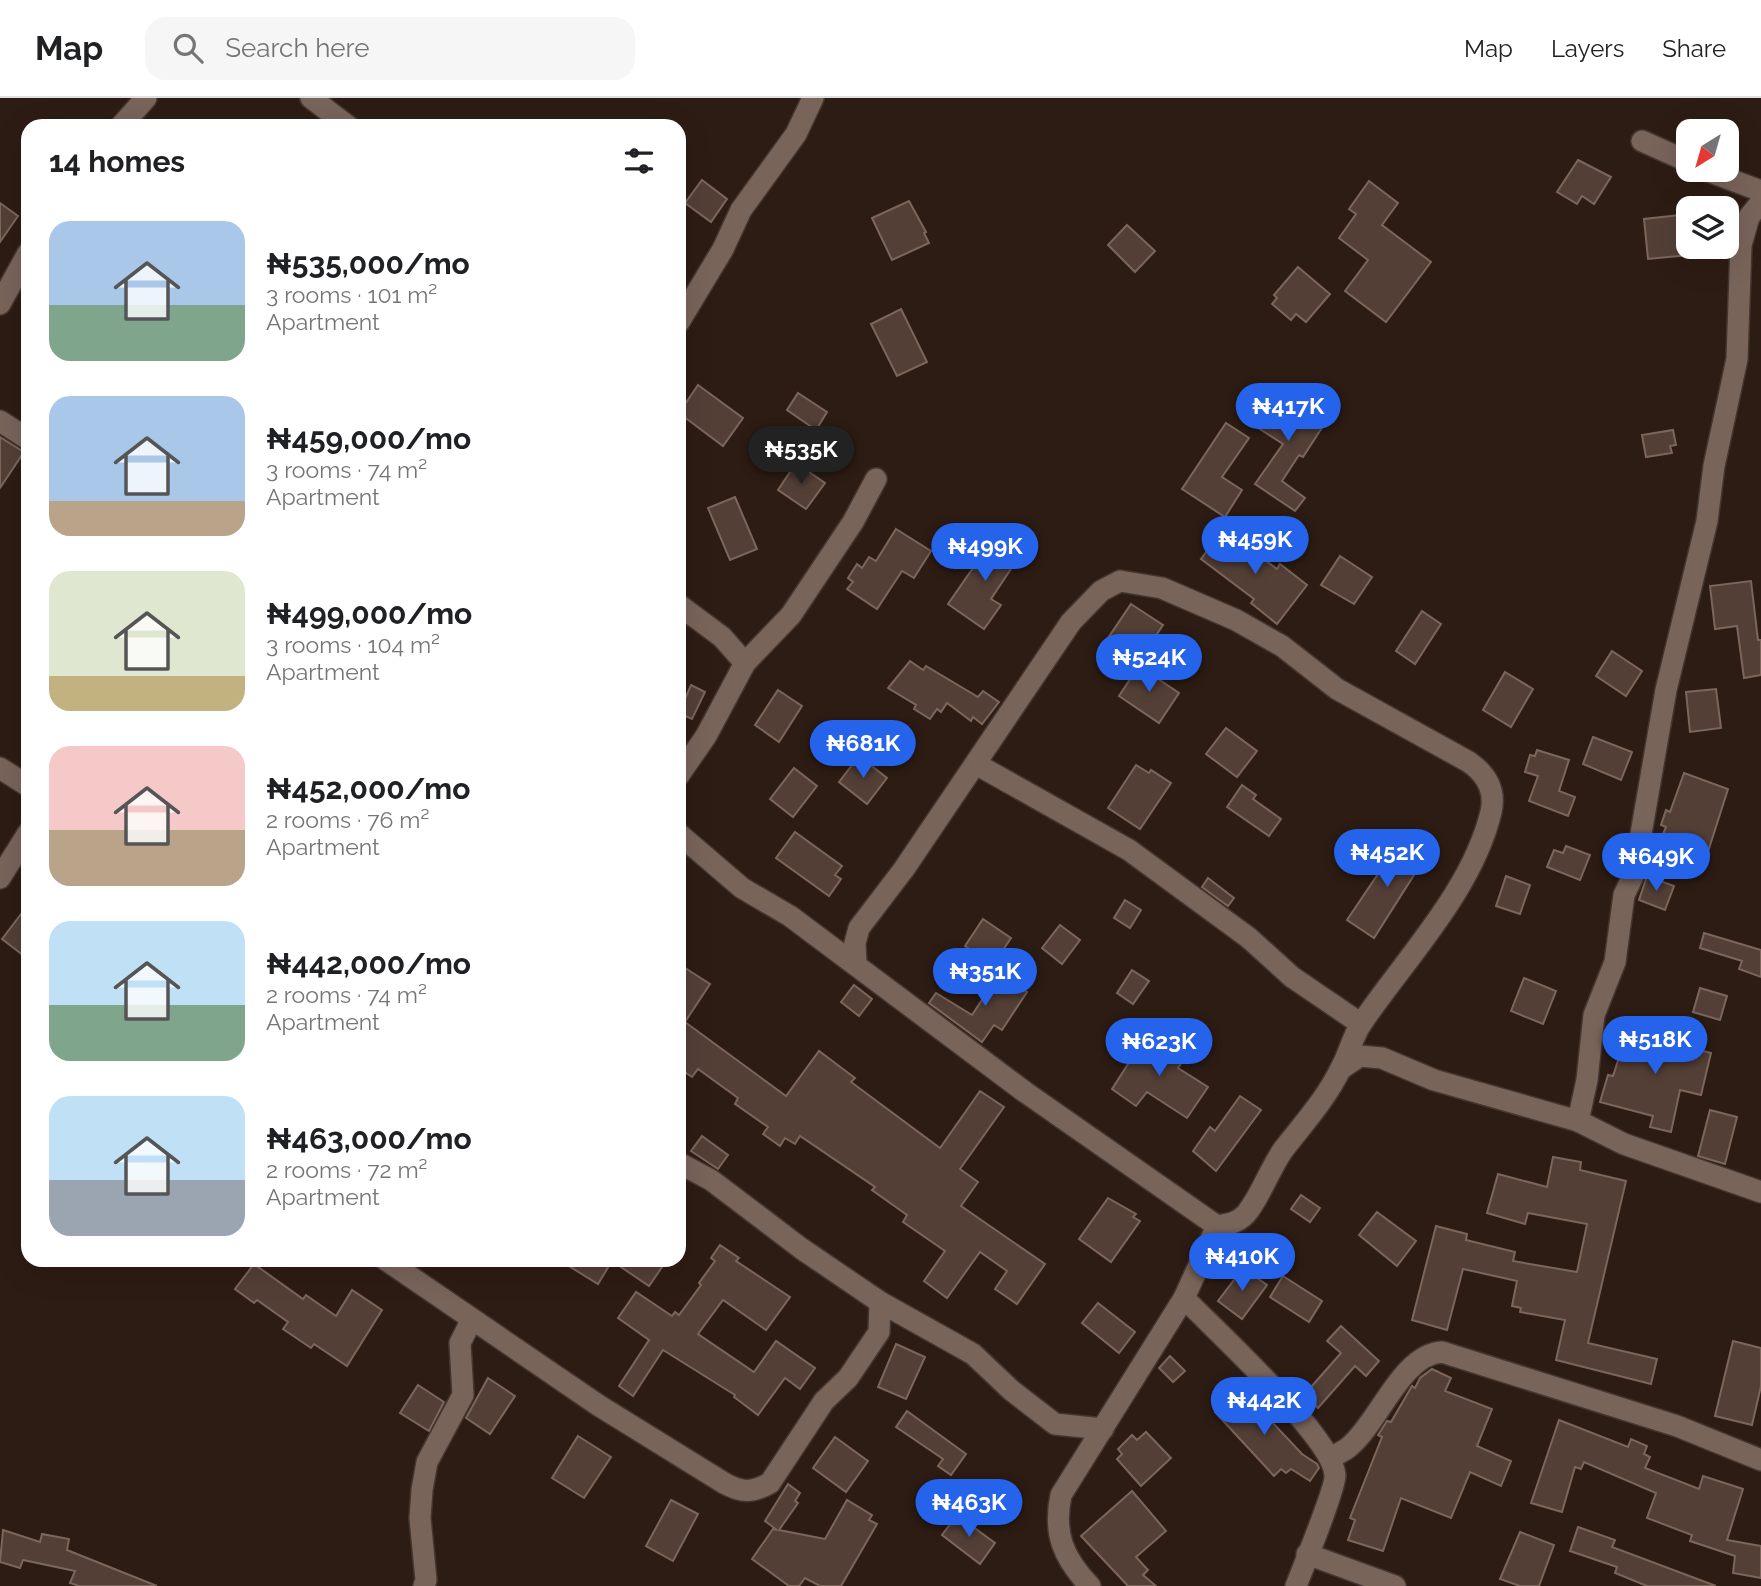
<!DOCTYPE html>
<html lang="en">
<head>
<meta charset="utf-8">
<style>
	body { margin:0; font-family:Raleway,sans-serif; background:#f6f6f6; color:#202124; height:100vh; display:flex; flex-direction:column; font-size:26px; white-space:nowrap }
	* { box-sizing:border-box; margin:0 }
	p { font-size:23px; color:#757577 }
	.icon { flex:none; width:38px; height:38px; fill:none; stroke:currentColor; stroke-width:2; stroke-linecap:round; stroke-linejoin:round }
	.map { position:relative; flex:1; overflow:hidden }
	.details { position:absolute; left:21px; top:21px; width:665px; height:1148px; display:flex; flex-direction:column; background:#fff; border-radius:21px; box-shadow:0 7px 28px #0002 }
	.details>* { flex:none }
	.needle { width:46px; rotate:217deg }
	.buttons { position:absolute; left:1676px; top:21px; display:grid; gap:14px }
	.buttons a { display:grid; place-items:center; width:63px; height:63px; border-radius:14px; background:#fff; box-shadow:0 7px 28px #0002; font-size:35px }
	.price { position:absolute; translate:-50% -60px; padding:0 16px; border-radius:24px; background:#2563eb; color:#fff; font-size:23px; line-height:46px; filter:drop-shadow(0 2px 4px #0008) }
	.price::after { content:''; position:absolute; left:50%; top:42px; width:21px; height:16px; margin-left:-10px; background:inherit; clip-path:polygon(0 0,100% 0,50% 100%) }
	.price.current { background:#222; color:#fff }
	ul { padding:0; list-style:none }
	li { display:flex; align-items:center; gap:21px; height:175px; padding:0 28px }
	li span { display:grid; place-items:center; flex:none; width:196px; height:140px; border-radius:21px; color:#555 }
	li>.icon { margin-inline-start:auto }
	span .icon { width:84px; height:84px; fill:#fffc; stroke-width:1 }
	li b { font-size:30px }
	h2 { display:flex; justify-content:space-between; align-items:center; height:84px; padding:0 28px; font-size:30px }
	header { display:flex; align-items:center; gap:42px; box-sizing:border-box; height:98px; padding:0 35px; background:#fff; border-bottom:2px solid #e0e0e0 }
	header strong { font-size:33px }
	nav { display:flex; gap:38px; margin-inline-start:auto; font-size:24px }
	.search { width:490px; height:63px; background:#f6f6f6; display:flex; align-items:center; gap:18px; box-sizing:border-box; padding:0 24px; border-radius:21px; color:#757577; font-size:26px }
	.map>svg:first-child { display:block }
</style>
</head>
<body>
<header>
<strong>Map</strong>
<div class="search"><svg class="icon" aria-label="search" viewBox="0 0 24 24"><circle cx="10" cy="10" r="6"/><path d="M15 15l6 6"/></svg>Search here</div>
<nav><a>Map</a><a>Layers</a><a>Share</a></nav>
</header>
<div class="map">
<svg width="1761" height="1488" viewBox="0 0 1761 1488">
	<rect width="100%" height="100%" fill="#2d1c13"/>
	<g fill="#533f36" stroke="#7c665c" stroke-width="2">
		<polygon points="1578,62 1611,79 1594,106 1582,98 1577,106 1557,94"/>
		<polygon points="702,82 727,101 711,124 685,105"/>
		<polygon points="1369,83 1398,105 1382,127 1431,164 1386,224 1345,193 1368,162 1339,140 1356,116 1349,111"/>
		<polygon points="909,103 926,134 924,135 929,145 892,162 872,120"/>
		<polygon points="0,105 18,118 0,144"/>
		<polygon points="1689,116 1689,157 1648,161 1644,121"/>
		<polygon points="1127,127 1155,153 1135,174 1108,147"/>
		<polygon points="1298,169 1330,196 1306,224 1296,216 1291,222 1272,206 1277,200 1274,197"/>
		<polygon points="901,211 927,264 897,278 871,226"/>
		<polygon points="698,287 743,320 723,348 679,315"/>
		<polygon points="1283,290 1327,322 1303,359 1299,357 1282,383 1305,400 1295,413 1255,386 1283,346 1255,328"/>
		<polygon points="798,295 827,314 816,332 787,312"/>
		<polygon points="1226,325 1249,340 1222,379 1242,392 1225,419 1182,391"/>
		<polygon points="1673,332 1676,347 1670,348 1672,355 1646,359 1642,337"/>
		<polygon points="0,339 24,354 0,390"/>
		<polygon points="796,365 825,385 806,411 778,392"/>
		<polygon points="735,399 757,451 730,462 708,410"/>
		<polygon points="896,431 931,453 914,480 902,473 877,511 847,491 853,484 848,480 857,466 862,470 869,459 876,463"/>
		<polygon points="1223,431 1277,471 1280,466 1307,487 1277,526 1251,505 1254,501 1201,461"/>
		<polygon points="996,437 1021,456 991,501 1001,507 984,531 948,506"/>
		<polygon points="1340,458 1372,479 1354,506 1321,487"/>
		<polygon points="1751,483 1758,542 1761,542 1761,577 1744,580 1737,528 1715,531 1710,488"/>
		<polygon points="1131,506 1163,527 1136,567 1104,546"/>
		<polygon points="1422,513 1441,526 1415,566 1396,553"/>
		<polygon points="1612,553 1642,573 1626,598 1596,578"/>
		<polygon points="910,563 923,572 926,568 978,599 983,593 999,604 982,626 973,619 971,623 947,605 941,614 937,611 930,621 914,611 916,607 888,590"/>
		<polygon points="1139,568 1179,595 1159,625 1119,598"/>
		<polygon points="1505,574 1533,591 1511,629 1483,612"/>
		<polygon points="691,587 705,594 692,621 679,615"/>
		<polygon points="1716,591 1721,630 1690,634 1686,594"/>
		<polygon points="778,592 802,608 779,644 755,627"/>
		<polygon points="1226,630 1257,653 1237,679 1206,656"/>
		<polygon points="1593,639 1632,654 1621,682 1583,666"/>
		<polygon points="1537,652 1569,662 1559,693 1575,699 1568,718 1529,703 1538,678 1525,674 1530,657 1535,658"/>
		<polygon points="859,658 887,680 867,706 839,684"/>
		<polygon points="1136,667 1149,675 1151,672 1171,685 1140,731 1108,710"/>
		<polygon points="794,670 817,688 793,719 770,701"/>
		<polygon points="1684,675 1728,691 1706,760 1668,745 1670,739 1663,736 1666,729 1661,727 1666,712 1670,714"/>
		<polygon points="1242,687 1256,697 1253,701 1281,721 1269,738 1227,709"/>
		<polygon points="795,734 842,768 835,777 841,781 829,798 776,760"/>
		<polygon points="1396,741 1426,758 1374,840 1347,822 1384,767"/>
		<polygon points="1566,748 1590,757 1580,782 1547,769 1554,752 1563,755"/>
		<polygon points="1506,778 1530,787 1520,816 1496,808"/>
		<polygon points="1647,778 1674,788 1665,812 1639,802"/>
		<polygon points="1208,780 1234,800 1228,808 1202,789"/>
		<polygon points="1125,802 1141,812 1130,830 1114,820"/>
		<polygon points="28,807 28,861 2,841"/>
		<polygon points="983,821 1011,840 993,867 965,848"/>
		<polygon points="1060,827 1080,842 1062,866 1042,850"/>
		<polygon points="1704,835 1761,852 1761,879 1739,871 1742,863 1700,850"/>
		<polygon points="679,866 710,886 685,924 786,998 819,953 855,980 851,984 940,1050 980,993 1004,1009 960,1071 978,1084 961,1108 1045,1166 1017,1206 995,1191 1007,1173 980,1154 947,1200 924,1183 945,1153 903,1124 907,1117 872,1092 875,1089 800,1038 795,1046 785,1040 780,1048 763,1036 768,1029 735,1006 738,1000 698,971 692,979 679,970"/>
		<polygon points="1132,872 1149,883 1133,906 1117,895"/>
		<polygon points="999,876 1027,894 1002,932 994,927 982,944 929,905 936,895 972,917"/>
		<polygon points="1524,880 1556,893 1543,926 1511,913"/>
		<polygon points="854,887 872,901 859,918 841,904"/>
		<polygon points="1700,890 1727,898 1720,922 1693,914"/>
		<polygon points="1629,928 1673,942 1672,945 1711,955 1701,997 1680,992 1671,1034 1650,1029 1653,1018 1600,1004 1608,977 1613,978"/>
		<polygon points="1148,935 1184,961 1178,970 1208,989 1187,1020 1147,994 1136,1008 1112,991"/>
		<polygon points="1240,998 1261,1012 1216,1073 1193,1053 1210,1029 1215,1033"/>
		<polygon points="1710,1012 1737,1019 1725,1066 1698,1058"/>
		<polygon points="702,1038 728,1057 718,1071 691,1053"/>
		<polygon points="1553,1059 1581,1064 1580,1072 1626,1083 1588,1245 1657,1261 1651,1286 1556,1262 1565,1222 1520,1214 1521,1210 1512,1208 1517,1183 1463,1171 1447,1232 1412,1222 1436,1128 1467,1136 1466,1142 1515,1154 1513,1163 1577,1174 1587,1126 1528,1115 1525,1126 1487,1115 1498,1076 1547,1089"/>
		<polygon points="1301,1097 1320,1110 1310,1124 1291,1111"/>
		<polygon points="1108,1100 1136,1116 1133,1119 1140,1123 1111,1164 1079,1141"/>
		<polygon points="1377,1114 1416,1143 1397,1168 1359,1137"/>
		<polygon points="720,1147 739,1160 736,1163 790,1199 766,1232 723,1202 698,1236 754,1274 776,1243 815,1270 800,1291 785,1280 758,1317 734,1299 735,1297 663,1252 633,1298 619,1288 649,1242 618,1220 636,1194 672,1218 675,1214 679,1217 701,1187 699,1185 715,1163 711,1160"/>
		<polygon points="559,1162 667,1162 649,1188 612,1163 598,1186"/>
		<polygon points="254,1166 303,1201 306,1197 336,1218 352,1192 382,1212 347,1268 314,1246 311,1250 283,1231 288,1224 257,1202 254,1205 235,1191"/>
		<polygon points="1243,1170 1267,1187 1242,1221 1218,1203"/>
		<polygon points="1283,1178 1322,1203 1309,1224 1270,1199"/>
		<polygon points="1098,1205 1135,1234 1119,1255 1082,1225"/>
		<polygon points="1341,1228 1379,1263 1366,1278 1355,1268 1318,1310 1304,1297 1341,1255 1327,1243"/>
		<polygon points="1733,1243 1761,1250 1761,1288 1752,1327 1715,1318"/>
		<polygon points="896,1246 925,1259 906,1301 878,1289"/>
		<polygon points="1170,1258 1185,1273 1173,1284 1159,1270"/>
		<polygon points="1432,1271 1451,1280 1445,1293 1492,1311 1477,1348 1511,1363 1501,1388 1470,1374 1451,1420 1401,1400 1383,1453 1348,1442 1355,1422 1350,1420 1382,1339 1378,1337 1380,1334 1387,1323 1391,1324 1412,1288 1415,1290 1420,1280"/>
		<polygon points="488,1280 515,1298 490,1336 466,1320"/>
		<polygon points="418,1287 444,1304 429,1333 400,1315"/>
		<polygon points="1241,1291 1302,1356 1317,1366 1319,1370 1310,1383 1291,1371 1286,1375 1281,1371 1274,1378 1215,1314"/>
		<polygon points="907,1313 966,1356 951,1377 938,1368 943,1361 896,1329"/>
		<polygon points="1559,1322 1628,1349 1631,1341 1647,1348 1644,1356 1650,1359 1645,1370 1699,1391 1703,1378 1743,1391 1727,1442 1761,1448 1761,1480 1733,1475 1735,1458 1690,1443 1692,1437 1647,1420 1656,1395 1584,1364 1581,1371 1575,1369 1562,1414 1531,1405"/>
		<polygon points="1146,1334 1171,1360 1141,1388 1117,1361 1122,1356 1118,1351 1132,1337 1137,1342"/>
		<polygon points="578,1338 611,1359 584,1400 552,1380"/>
		<polygon points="835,1339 868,1363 846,1394 813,1370"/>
		<polygon points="788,1386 800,1395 795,1403 798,1405 779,1432 825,1441 847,1402 872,1417 869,1422 877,1426 841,1488 820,1488 805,1480 799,1488 789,1488 752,1461 773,1431 777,1432 765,1423"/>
		<polygon points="1132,1393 1166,1433 1136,1459 1148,1472 1143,1477 1156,1488 1128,1488 1081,1438"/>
		<polygon points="671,1402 698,1416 673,1463 646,1448"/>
		<polygon points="957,1417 995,1445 980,1466 942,1437"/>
		<polygon points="1578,1429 1615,1442 1612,1449 1716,1488 1647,1488 1615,1475 1617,1469 1570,1453"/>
		<polygon points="3,1432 40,1444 42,1436 69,1441 67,1452 157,1488 79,1488 70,1485 75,1473 23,1462 20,1470 0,1464"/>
		<polygon points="1520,1434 1554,1447 1539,1488 1520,1488 1500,1481"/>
	</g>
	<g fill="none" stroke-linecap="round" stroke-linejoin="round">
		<g stroke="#433631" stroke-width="24">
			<g id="street">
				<polyline points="311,0 348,28"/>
				<polyline points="121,28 146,0"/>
				<polyline points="1642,43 1689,64"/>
				<polyline points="1705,72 1761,93"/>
				<polyline points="0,206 28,155"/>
				<polyline points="679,224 723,151 741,112 796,36 813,0"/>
				<polyline points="0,323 28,341"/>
				<polyline points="679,507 722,539 745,565"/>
				<polyline points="976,666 1129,752 1249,840 1292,879 1361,926"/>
				<polyline points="0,670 28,688"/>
				<polyline points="679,677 706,638 745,565 791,517 853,424 876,381"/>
				<path d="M 679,736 L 742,790 L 790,818 L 1025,994 L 1217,1128 C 1230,1126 1241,1124 1249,1112 C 1262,1094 1270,1071 1283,1052 C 1304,1025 1326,1001 1341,970 C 1349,956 1352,940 1361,926 C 1405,861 1472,793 1491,714 C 1496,692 1486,676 1469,664 L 1337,591 L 1282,548 L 1236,522 L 1162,490 L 1120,483 L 1101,493 L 1071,524 L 904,771 L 859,830 L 855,845 L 856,866"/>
				<polyline points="0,780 28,735"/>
				<polyline points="1342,970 1360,958 1382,960 1434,982 1578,1023 1624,1046 1761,1094"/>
				<polyline points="1578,1023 1587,982 1594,917 1615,864 1624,797 1634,776 1666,592 1707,423 1714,368 1737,261 1741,147 1749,119 1761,104"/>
				<polyline points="679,1065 711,1082 802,1151 880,1204 973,1256 1011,1292 1055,1326 1103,1331"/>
				<path d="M 386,1162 L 598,1307 L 724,1385 C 742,1395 752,1395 770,1385 L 824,1303 L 848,1280 L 879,1234 L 880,1204"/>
				<path d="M 1184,1200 C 1215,1232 1333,1340 1335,1377 C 1336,1389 1303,1470 1296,1488"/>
				<path d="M 1331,1359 C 1337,1356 1345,1353 1350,1348 C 1379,1324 1402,1256 1442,1254 L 1677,1328 L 1761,1362"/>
				<polyline points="1307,1456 1395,1488"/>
				<polyline points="424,1488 426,1482 420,1420 422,1392 427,1364 463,1297 460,1245 471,1223"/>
				<path d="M 1090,1488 C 1063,1460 1053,1435 1061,1397 L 1184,1200 L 1217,1128"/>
			</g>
		</g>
		<use href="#street" stroke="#79645a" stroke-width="21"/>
	</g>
</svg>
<div class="buttons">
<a><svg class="needle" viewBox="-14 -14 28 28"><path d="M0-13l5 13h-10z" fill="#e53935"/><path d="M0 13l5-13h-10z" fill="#757577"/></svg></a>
<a><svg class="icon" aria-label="layers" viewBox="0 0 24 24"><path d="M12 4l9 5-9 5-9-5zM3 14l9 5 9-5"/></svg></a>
</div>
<b class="price" style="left:1288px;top:345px">₦417K</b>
<b class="price current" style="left:801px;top:388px">₦535K</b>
<b class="price" style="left:1255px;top:478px">₦459K</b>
<b class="price" style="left:985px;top:485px">₦499K</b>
<b class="price" style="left:1149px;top:596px">₦524K</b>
<b class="price" style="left:863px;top:682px">₦681K</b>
<b class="price" style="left:1387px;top:791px">₦452K</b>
<b class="price" style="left:1656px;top:795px">₦649K</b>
<b class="price" style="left:985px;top:910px">₦351K</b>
<b class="price" style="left:1655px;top:978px">₦518K</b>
<b class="price" style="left:1159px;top:980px">₦623K</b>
<b class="price" style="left:1242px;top:1195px">₦410K</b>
<b class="price" style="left:1264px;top:1339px">₦442K</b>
<b class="price" style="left:969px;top:1441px">₦463K</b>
<section class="details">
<h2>14 homes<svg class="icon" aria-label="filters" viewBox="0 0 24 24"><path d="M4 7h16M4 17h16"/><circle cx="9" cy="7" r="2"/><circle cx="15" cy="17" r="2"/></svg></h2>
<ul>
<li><span style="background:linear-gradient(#a9c7e8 60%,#7fa58c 0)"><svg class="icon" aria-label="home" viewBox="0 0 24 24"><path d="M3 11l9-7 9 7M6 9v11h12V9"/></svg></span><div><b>₦535,000/mo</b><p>3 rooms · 101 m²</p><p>Apartment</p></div></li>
<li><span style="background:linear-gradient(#a9c7e8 75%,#b9a48a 0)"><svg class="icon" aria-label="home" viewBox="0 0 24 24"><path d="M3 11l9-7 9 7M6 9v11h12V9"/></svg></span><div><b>₦459,000/mo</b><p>3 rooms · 74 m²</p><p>Apartment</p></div></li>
<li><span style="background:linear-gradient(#dfe7d0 75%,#c2b280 0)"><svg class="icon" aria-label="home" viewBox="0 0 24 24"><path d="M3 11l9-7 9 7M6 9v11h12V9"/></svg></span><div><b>₦499,000/mo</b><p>3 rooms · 104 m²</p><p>Apartment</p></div></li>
<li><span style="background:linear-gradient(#f6c9c9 60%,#b9a48a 0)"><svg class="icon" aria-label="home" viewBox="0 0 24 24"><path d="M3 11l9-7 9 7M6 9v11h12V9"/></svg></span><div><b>₦452,000/mo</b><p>2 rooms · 76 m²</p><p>Apartment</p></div></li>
<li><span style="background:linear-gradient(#bfe0f5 60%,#7fa58c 0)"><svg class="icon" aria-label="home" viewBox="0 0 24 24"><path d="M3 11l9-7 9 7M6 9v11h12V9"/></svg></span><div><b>₦442,000/mo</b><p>2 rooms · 74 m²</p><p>Apartment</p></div></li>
<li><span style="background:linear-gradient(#bfe0f5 60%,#9aa5b1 0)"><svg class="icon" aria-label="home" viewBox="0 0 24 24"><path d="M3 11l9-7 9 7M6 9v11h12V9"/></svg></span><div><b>₦463,000/mo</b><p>2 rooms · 72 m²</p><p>Apartment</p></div></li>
</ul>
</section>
</div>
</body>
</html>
